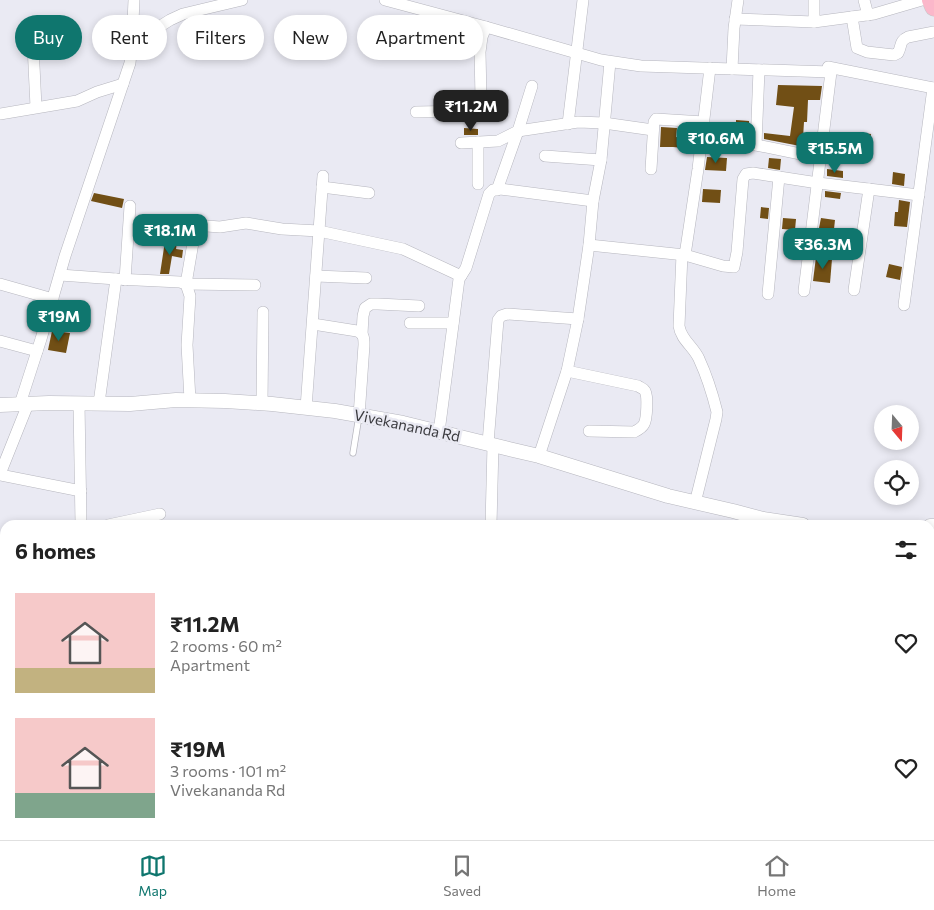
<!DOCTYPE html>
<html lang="en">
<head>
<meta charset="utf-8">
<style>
	body { margin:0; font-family:Commissioner,sans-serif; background:#f2f2f2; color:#222; height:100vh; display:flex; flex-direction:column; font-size:19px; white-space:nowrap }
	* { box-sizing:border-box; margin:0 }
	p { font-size:16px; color:#767676 }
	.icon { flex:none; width:28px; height:28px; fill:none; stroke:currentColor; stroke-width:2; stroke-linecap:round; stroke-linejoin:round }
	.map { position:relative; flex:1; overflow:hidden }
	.sheet { position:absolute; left:0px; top:520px; width:935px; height:320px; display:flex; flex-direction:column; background:#fff; border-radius:15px 15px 0 0; box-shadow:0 2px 8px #0003 }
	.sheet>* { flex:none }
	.hud { position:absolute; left:15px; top:15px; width:500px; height:45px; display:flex; gap:10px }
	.needle { width:32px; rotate:161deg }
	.controls { position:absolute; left:874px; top:405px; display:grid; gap:10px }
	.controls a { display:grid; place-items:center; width:45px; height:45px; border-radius:50%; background:#fff; box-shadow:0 2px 8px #0003; font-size:25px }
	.price { position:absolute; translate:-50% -42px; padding:0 11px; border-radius:10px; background:#0f766e; color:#fff; font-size:16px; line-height:32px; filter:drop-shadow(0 1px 2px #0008) }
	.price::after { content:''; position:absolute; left:50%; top:30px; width:15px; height:11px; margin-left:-8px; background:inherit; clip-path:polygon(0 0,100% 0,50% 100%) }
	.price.current { background:#222; color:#fff }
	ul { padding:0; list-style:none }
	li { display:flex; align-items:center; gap:15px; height:125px; padding:0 15px }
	li span { display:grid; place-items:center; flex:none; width:140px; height:100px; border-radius:0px; color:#555 }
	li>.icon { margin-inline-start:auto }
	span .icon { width:60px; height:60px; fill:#fffc; stroke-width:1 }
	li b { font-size:21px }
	h2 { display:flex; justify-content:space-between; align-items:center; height:60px; padding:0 15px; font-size:21px }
	.pill { padding:0 18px; border-radius:22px; background:#fff; box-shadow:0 2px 8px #0003; font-size:18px; line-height:45px }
	.pill.current { background:#0f766e; color:#fff }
	.dock { display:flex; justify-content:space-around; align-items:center; height:70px; border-top:1px solid #e0e0e0; background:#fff; font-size:14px; color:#767676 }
	.dock a { display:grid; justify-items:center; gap:2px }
	.dock .current { color:#0f766e }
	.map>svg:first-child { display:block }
</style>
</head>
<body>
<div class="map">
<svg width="934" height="840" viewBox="0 0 934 840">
	<rect width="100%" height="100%" fill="#eaeaf3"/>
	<g fill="#714f15">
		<polygon points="778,85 822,86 820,100 808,100 807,122 804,122 803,138 801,137 800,146 764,139 764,133 790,136 794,107 776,105"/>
		<polygon points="736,120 749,121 749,137 736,135"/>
		<polygon points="661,127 677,128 676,137 694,139 693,149 673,147 660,147"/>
		<polygon points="464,128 478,129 478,135 464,135"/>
		<polygon points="857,132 871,134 869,154 852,153 853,144 855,145"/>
		<polygon points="707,157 727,158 726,171 705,170"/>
		<polygon points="769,158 781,159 780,170 768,168"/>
		<polygon points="827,169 843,171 843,178 827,176"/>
		<polygon points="893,172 905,174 904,186 892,184"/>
		<polygon points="703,189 721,190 720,203 702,202"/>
		<polygon points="825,191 841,193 840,199 825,197"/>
		<polygon points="94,193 124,199 122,208 91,201"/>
		<polygon points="899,200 910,202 907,227 894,226 895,212 898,212"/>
		<polygon points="761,207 769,208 768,219 760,218"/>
		<polygon points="783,218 796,219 795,230 782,229"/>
		<polygon points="821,218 835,220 834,229 819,228"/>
		<polygon points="165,241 177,242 176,249 183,250 182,258 172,256 169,274 160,274"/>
		<polygon points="816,257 832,259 830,283 813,281"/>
		<polygon points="889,264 902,267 900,280 886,277"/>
		<polygon points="52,331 70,333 66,353 48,350"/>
	</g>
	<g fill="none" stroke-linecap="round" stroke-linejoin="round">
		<g stroke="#b6b6be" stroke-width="7">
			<polyline id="service" points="353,453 359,416"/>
		</g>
		<g stroke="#b6b6be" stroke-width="12">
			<g id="minor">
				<polyline points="385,0 486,27 601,60 641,66 831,72 828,67 934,88"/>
				<polyline points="814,0 814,22"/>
				<polyline points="864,0 868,15"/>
				<path d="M 852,17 L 857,48 L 867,52 L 894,55 L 898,53 C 902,46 899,41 908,37 L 934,32"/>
				<polyline points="735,19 814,22 874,14 922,0"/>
				<polyline points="132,44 170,20 183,14 242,0"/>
				<polyline points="33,45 36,107"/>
				<polyline points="732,69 734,28 738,0"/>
				<path d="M 416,112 L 471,111 C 478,108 480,105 481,98 L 480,52 L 482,37 L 486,27"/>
				<polyline points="0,114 77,101 97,92 123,84"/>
				<polyline points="568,124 583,0"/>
				<polyline points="702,138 756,145 820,158"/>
				<polyline points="461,143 498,141 518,131 578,122 604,123 653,130"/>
				<polyline points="756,145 759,70"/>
				<polyline points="545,156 601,160"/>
				<polyline points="651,169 654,122 656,119 704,122"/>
				<polyline points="478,184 478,142"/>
				<polyline points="322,187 369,193"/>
				<polyline points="497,190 518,131 532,86"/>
				<polyline points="167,223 220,227 246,223 282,229 319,231 403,249 461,276"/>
				<polyline points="196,225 186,284 255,285"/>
				<polyline points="589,245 685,255 723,266 734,267 737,252 743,179 746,174 753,173 818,183 919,195"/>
				<path d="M 682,254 L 679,326 C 681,340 694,347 699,359 C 706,374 713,396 717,412 L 716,419 L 695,503"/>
				<polyline points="685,255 698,169 710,68"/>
				<polyline points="60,275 116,279 180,282 186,284 190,296 187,345 190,400"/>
				<polyline points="316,276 366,278"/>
				<polyline points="125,280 130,206"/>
				<polyline points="0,284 53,299"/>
				<polyline points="854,290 869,189"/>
				<polyline points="804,291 831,72"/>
				<polyline points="768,294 779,177"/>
				<polyline points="904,305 933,88"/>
				<polyline points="410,323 453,323"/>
				<path d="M 313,324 L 357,331 C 364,334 364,338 364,345 L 359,416"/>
				<polyline points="362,334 363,316 365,308 371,304 378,304 419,306"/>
				<polyline points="0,341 37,351"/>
				<path d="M 567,371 L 638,386 C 641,388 643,388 645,391 C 648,396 647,419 644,424 C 642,428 638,430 634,432 L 589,431"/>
				<polyline points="79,403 81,524 83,525"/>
				<polyline points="99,403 116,279"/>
				<polyline points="262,403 263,312"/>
				<polyline points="20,404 41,339 65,256 130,63 132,44 134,0"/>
				<polyline points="306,408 323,176"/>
				<polyline points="439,432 459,279 466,268 489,194 493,190 500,189 593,201"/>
				<polyline points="488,443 498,320 501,316 507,314 578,319"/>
				<polyline points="539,456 567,371 578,319 589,245 593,201 601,160 610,62"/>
				<polyline points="0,474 28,404"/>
				<polyline points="0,475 81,491"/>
				<polyline points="108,525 160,514"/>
				<polyline points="491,525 493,445"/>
				<polyline points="930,719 934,746"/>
				<polyline points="0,721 5,723"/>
				<polyline points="930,800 934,794"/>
				<polyline points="0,805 5,804"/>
				<polyline points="83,835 83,840"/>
				<polyline points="240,835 243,840"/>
				<polyline points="438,835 439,840"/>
				<polyline points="644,835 646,840"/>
				<polyline points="192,840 197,835"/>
				<polyline points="529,840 530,835"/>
				<polyline points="719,840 719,835"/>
			</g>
		</g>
		<g stroke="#b6b6be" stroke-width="15">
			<g id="tertiary">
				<polyline points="0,405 49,403 130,404 176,400 225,401 272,404 335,411 403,423 509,449 539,456 668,496 733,511 763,519 803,525"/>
				<polyline points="930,526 934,526"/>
			</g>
		</g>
		<g stroke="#c8c8c9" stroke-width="19">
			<polyline id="primary" points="931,0 934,7"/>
		</g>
		<use href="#service" stroke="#fff" stroke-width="5.5"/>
		<use href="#minor" stroke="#fff" stroke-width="11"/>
		<use href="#tertiary" stroke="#fff" stroke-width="14"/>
		<use href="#primary" stroke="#fbb7ca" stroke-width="18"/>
		<g stroke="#9999a0" stroke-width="2.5" stroke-dasharray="2.5 5" stroke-linecap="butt">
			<polyline points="930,553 934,554"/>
			<polyline points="0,759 5,757"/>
		</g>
	</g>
	<g text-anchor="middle" stroke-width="5" stroke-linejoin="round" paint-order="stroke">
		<g font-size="15" fill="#3b3b3f" stroke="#eaeaf3">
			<text transform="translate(407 426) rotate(12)" y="5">Vivekananda Rd</text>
		</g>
	</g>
</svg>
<div class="controls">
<a><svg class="needle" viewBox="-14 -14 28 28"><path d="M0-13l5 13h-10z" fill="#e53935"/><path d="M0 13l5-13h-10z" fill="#767676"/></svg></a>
<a><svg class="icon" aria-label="locate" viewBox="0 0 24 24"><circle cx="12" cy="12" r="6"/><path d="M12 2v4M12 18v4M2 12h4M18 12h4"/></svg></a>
</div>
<b class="price current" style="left:471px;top:132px">₹11.2M</b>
<b class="price" style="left:716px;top:164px">₹10.6M</b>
<b class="price" style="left:835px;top:174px">₹15.5M</b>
<b class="price" style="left:170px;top:256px">₹18.1M</b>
<b class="price" style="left:823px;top:270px">₹36.3M</b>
<b class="price" style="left:59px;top:342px">₹19M</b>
<div class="hud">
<a class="pill current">Buy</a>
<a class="pill">Rent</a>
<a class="pill">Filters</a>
<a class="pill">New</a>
<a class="pill">Apartment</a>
</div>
<section class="sheet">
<h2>6 homes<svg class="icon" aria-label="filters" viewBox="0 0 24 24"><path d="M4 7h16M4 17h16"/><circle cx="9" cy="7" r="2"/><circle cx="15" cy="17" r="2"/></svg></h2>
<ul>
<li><span style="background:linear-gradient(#f6c9c9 75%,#c2b280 0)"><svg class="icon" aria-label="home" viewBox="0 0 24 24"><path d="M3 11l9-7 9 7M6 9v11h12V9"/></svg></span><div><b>₹11.2M</b><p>2 rooms · 60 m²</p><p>Apartment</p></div><svg class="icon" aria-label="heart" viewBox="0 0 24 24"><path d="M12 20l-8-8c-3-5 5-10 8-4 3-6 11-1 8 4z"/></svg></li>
<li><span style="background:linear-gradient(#f6c9c9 75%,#7fa58c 0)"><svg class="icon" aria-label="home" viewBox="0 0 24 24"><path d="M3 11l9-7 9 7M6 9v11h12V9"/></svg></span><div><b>₹19M</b><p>3 rooms · 101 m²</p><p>Vivekananda Rd</p></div><svg class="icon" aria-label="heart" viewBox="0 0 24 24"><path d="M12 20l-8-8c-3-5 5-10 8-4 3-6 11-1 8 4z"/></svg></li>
</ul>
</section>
</div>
<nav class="dock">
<a class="current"><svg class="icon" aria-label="map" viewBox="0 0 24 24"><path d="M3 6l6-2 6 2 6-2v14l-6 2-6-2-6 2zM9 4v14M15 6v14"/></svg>Map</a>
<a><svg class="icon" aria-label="saved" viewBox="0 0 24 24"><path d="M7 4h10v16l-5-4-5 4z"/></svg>Saved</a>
<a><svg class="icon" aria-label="home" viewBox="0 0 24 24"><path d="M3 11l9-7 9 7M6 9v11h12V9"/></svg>Home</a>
</nav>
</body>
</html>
